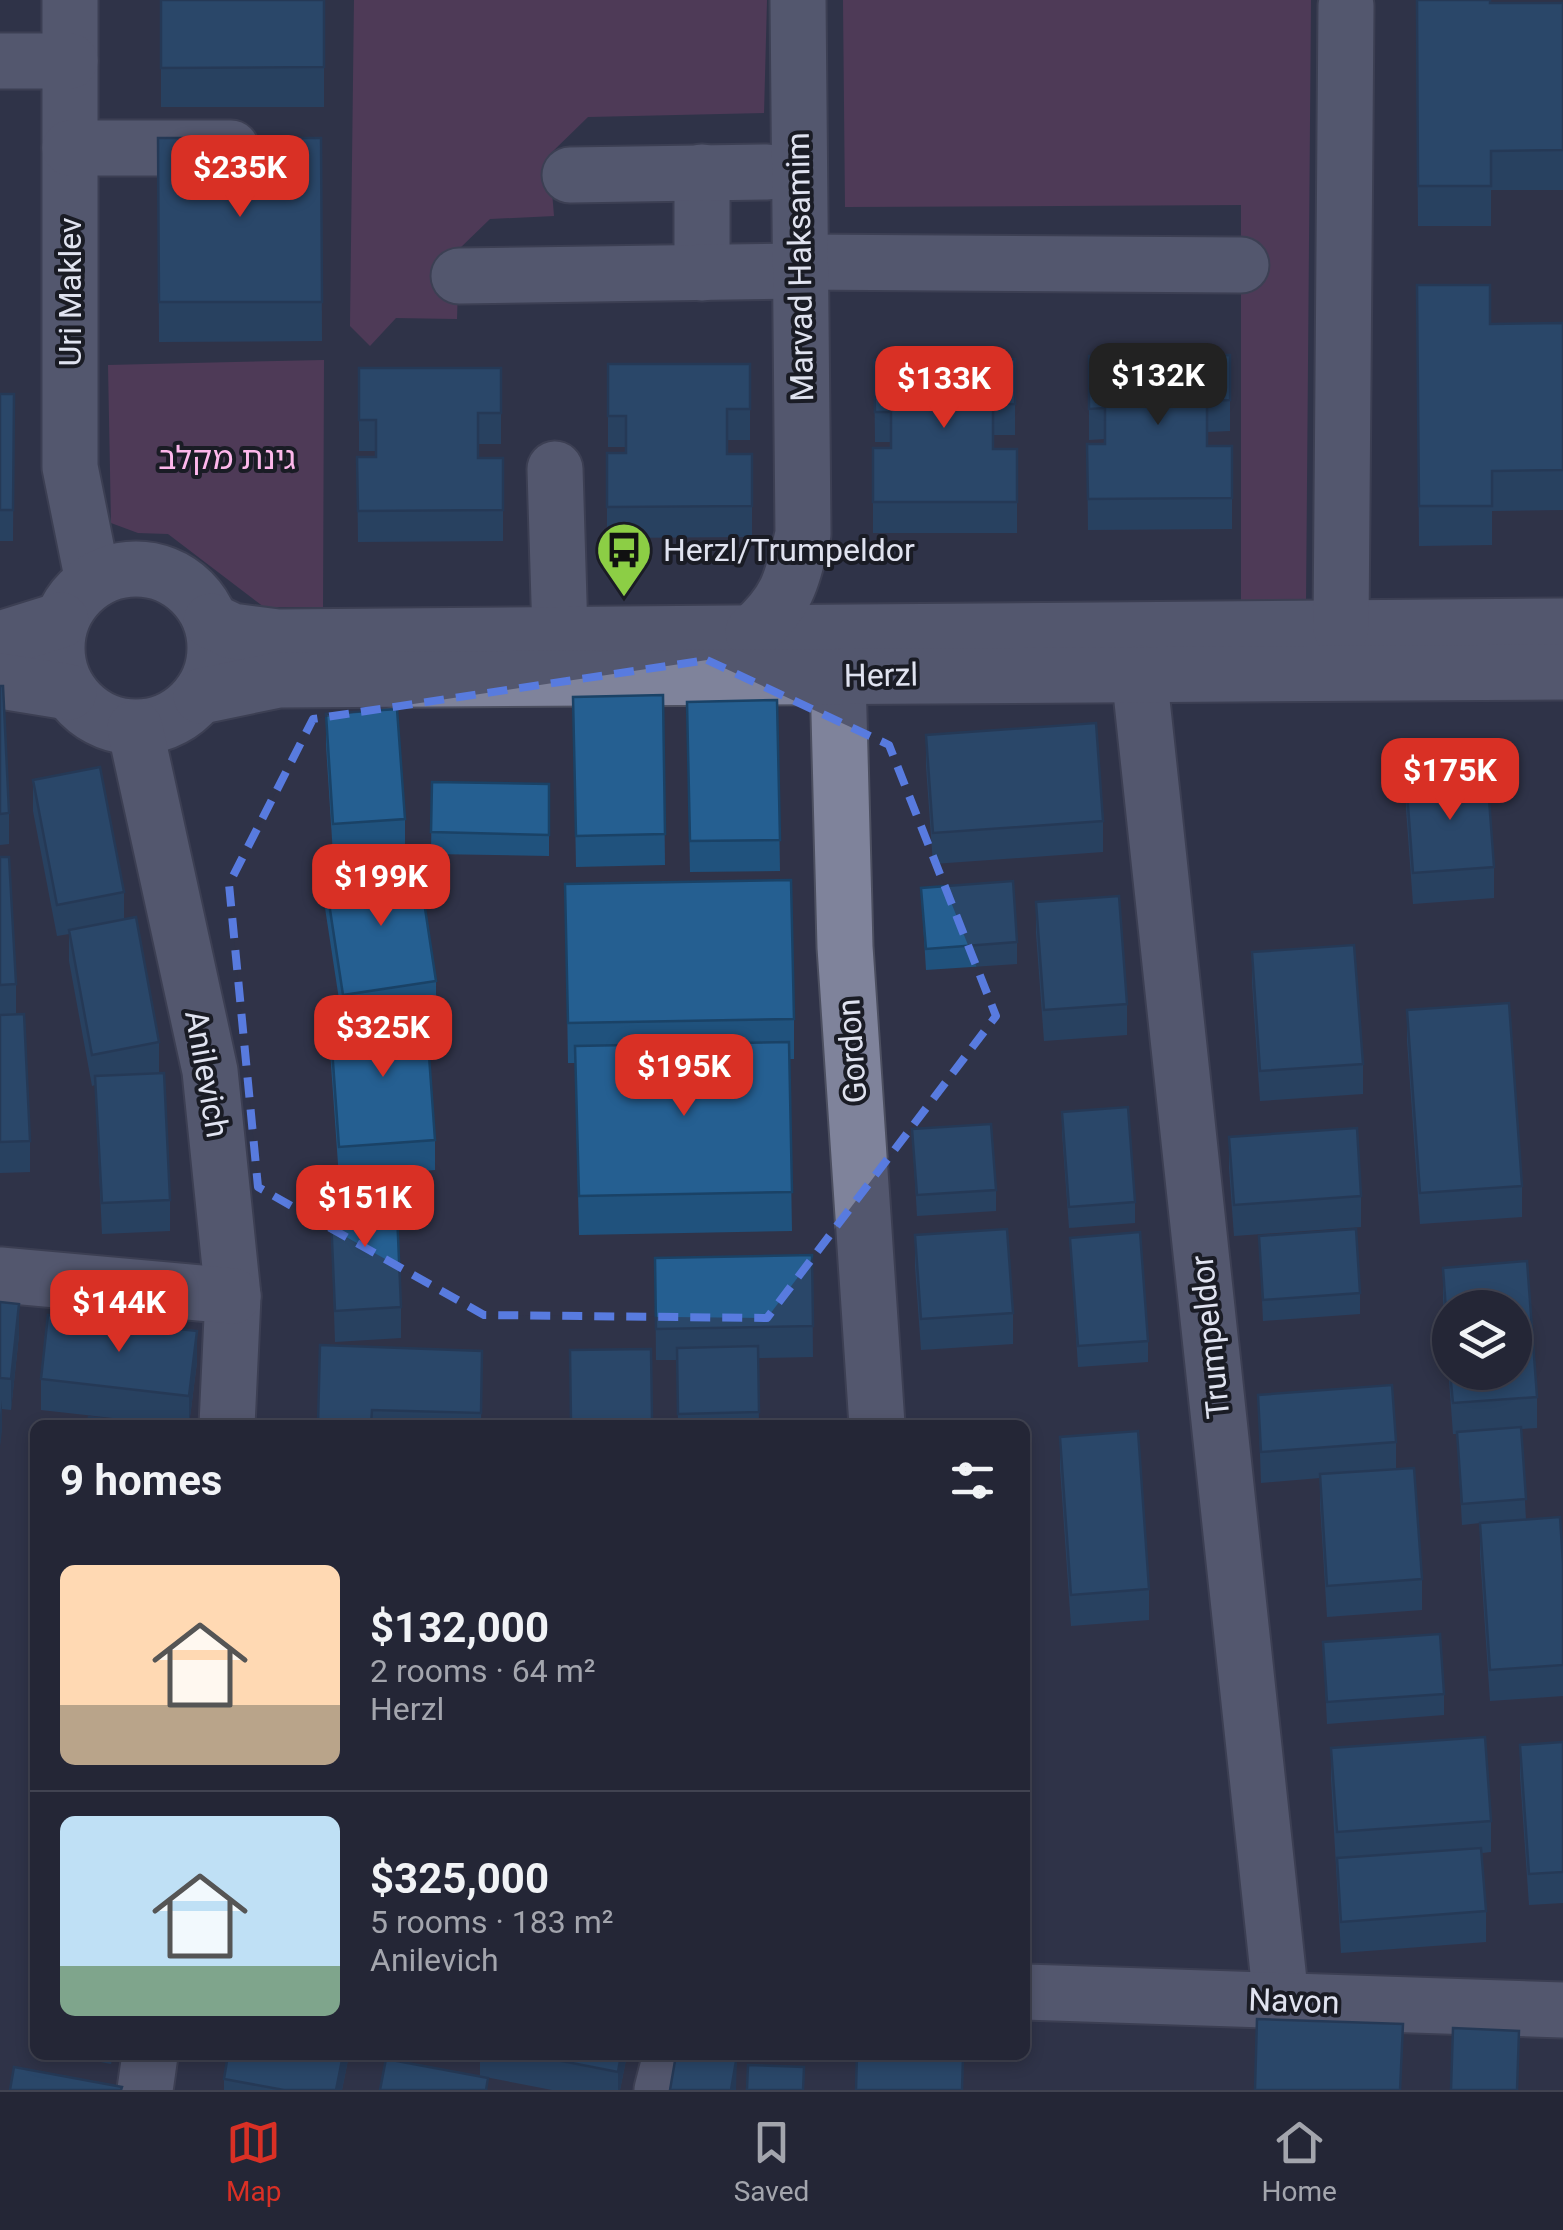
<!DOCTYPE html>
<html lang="en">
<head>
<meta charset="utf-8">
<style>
	body { margin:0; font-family:Roboto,"Noto Sans Hebrew",sans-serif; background:#303242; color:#f1f3f6; height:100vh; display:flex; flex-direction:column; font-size:38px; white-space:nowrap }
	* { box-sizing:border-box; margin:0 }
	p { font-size:32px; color:#a3a5ad }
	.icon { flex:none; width:55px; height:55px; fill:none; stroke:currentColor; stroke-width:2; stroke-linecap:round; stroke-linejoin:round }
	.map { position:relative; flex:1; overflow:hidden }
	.details { position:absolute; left:30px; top:1420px; width:1000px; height:640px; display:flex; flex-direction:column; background:#242636; border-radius:15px; box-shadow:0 5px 15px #0003,0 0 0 2px #414351 }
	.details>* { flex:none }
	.buttons { position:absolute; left:1432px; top:1290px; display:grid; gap:20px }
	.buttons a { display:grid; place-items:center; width:100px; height:100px; border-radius:50%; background:#242636; box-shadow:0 5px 15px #0003,0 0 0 2px #414351; font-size:50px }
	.price { position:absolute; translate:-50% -85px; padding:0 22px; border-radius:20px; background:#d93025; color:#fff; font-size:32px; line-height:65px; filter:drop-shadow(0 2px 5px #0008) }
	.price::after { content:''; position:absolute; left:50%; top:60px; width:30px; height:22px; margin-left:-15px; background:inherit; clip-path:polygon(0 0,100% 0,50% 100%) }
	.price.on { background:#222; color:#fff }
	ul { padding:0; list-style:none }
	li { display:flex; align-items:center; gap:30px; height:250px; padding:0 30px }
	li+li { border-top:2px solid #414351 }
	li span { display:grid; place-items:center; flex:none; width:280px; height:200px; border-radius:15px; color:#555 }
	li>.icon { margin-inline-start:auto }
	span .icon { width:120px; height:120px; fill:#fffc; stroke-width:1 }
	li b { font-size:42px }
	h2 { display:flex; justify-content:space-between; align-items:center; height:120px; padding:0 30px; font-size:42px }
	.menu { display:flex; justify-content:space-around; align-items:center; height:140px; border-top:2px solid #414351; background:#242636; font-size:28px; color:#a3a5ad }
	.menu a { display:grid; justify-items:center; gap:5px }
	.menu .on { color:#d93025 }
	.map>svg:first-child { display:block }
</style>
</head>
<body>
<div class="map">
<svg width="1563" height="2090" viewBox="0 0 1563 2090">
	<rect width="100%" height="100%" fill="#303348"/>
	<g fill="#744369">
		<polygon points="354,0 767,0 764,113 588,117 549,155 554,216 490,219 459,249 457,319 396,318 370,346 350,326"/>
		<polygon points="843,0 1311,0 1306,603 1241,601 1241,205 845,207"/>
		<polygon points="324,360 323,607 264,607 168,534 138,533 111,523 108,365"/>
	</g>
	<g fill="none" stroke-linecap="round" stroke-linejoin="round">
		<g stroke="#4c4f60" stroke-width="59">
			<g id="minor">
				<polyline points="70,0 70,467 93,581"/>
				<polyline points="0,61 70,61"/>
				<polyline points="70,148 231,148"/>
				<polyline points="702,172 702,273"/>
				<polyline points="570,175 767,172"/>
				<polyline points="801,262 1241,265"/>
				<polyline points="459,276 801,271"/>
				<polyline points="555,469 560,634"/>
				<circle cx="136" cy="648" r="79"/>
				<polyline points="211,621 232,631 278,637 1563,626"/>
				<polyline points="1341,628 1346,6"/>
				<path d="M 753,632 C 789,600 792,579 803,534 L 798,0"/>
				<polyline points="0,639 61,620"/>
				<polyline points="1139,673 1281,2000"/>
				<polyline points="838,676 845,947 877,1425"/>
				<polyline points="0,681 69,692"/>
				<polyline points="201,696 278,680 1563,672"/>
				<polyline points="135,728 210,1071 233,1296 227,1425"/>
				<polyline points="0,1275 233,1296"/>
				<polyline points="1025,1992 1563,2010"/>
				<polyline points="145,2090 150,2055"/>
				<polyline points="662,2090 671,2055"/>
			</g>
		</g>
		<use href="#minor" stroke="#7f839b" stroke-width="55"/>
	</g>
	<g fill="#20527d">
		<rect x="161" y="0" width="163" height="107"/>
		<polygon points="1416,0 1490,3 1563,3 1563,190 1491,190 1491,226 1418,226"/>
		<polygon points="158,138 321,138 322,341 159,342"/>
		<polygon points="1417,285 1490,324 1563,323 1563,510 1492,511 1492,545 1419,546"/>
		<polygon points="1230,355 1230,431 1207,432 1207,446 1232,446 1232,529 1088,530 1087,444 1105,444 1105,439 1089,440 1089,356"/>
		<polygon points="1015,359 1015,435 993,435 993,449 1017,449 1017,533 873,533 873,448 891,448 891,442 875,442 874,360"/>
		<polygon points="608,364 750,364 750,440 727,440 727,454 752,454 752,537 607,538 607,453 626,453 626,447 608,447"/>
		<polygon points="359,368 501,368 501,444 478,444 478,458 503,458 503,541 358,542 357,457 376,457 376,451 359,451"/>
		<polygon points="0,394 14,394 13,541 0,541"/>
		<polygon points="0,686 9,813 9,844 0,845"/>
		<polygon points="663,695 665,865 576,867 573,697"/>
		<polygon points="777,700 780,871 690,872 687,702"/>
		<polygon points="326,714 405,819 405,850 333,855 326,745"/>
		<polygon points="926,735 1103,821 1103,852 933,864 926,766"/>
		<polygon points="1406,778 1494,867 1494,898 1413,904 1406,809"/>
		<polygon points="33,780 124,892 124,919 159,1042 159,1073 170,1200 170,1231 102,1234 95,1085 92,1086 69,961 69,934 57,936 33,811"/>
		<polygon points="432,782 549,784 549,856 431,854"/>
		<polygon points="0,857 16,984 16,1014 30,1141 30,1172 0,1173"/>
		<polygon points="325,877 436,981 436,1011 423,1013 435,1140 435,1170 339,1178 330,1051 330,1020 342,1019 325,908"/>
		<polygon points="565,884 794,1019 794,1059 789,1059 792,1231 579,1235 575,1063 568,1063"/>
		<polygon points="921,888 1017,942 1017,964 926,970"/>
		<polygon points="1036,902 1127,1004 1127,1035 1044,1041 1036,933"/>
		<polygon points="1252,952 1363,1064 1363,1094 1260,1101 1252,983"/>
		<polygon points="1407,1010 1522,1186 1522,1217 1420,1224 1407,1041"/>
		<polygon points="1062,1112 1135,1202 1135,1223 1069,1228 1062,1133"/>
		<polygon points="912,1129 996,1190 996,1211 917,1216"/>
		<polygon points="1229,1137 1361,1196 1361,1227 1234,1236 1229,1168"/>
		<polygon points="330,1192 401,1307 401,1338 335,1342"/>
		<polygon points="915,1235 1013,1313 1013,1344 921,1350 915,1266"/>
		<polygon points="1259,1236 1360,1293 1360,1314 1263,1321"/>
		<polygon points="1070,1238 1148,1341 1148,1362 1078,1367"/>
		<polygon points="812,1255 813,1357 758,1358 759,1425 678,1425 677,1360 656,1360 655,1258"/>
		<polygon points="1443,1268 1537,1397 1537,1428 1521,1429 1526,1520 1563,1564 1563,1696 1490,1701 1480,1554 1480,1523 1462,1525 1457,1434 1453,1434 1443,1299"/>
		<polygon points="0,1302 19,1335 11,1410 2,1409 0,1446"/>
		<polygon points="651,1349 652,1425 571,1425 570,1350"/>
		<polygon points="482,1351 481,1425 318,1425"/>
		<polygon points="197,1362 189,1425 175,1425 41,1410 41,1379"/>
		<polygon points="1258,1395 1396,1442 1396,1469 1422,1579 1422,1610 1327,1617 1320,1505 1320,1478 1261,1483"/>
		<polygon points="1060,1437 1149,1589 1149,1620 1071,1626 1060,1468"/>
		<polygon points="1323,1642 1444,1694 1444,1715 1327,1724"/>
		<polygon points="1563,1742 1563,1903 1529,1905 1520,1776 1520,1745"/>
		<polygon points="1331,1748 1491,1821 1491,1852 1482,1853 1486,1911 1486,1942 1341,1953 1331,1779"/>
		<polygon points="65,2055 113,2055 111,2064"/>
		<polygon points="228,2055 349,2055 342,2090 224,2090 224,2079"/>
		<polygon points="480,2055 627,2055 620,2090 552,2090 480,2076"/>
	</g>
	<g fill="#1a4266">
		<polygon points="19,1304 19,1335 11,1410 11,1379"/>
		<polygon points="197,1331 197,1362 189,1425 189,1396"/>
		<polygon points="2,1400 2,1431 0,1446 0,1415"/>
		<polygon points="343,2055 349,2055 342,2090 336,2090"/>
		<polygon points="621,2055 627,2055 620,2090 618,2090 618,2072"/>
		<polygon points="737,2055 736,2090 731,2090"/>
	</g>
	<g fill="#255f91" stroke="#1a4266" stroke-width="2.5">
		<polygon points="161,0 324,0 324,67 161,68"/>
		<polygon points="1417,0 1490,0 1490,3 1563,3 1563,150 1491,151 1491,186 1418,186"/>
		<polygon points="158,138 321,138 322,302 159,302"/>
		<polygon points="1417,285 1490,285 1490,324 1563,323 1563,470 1492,471 1492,506 1419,506"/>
		<polygon points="1230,355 1230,400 1207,401 1207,446 1232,446 1232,498 1088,499 1087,444 1105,444 1105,408 1089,409 1089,356"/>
		<polygon points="1015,359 1015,404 993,404 993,449 1017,449 1017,502 873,502 873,448 891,448 891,412 875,412 874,360"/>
		<polygon points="608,364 750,364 750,409 727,409 727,454 752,454 752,506 607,507 607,453 626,453 626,416 608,416"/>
		<polygon points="359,368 501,368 501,413 478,413 478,458 503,458 503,510 358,511 357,457 376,457 376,420 359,420"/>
		<polygon points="0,394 14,394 13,510 0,510"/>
		<polygon points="0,686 3,686 9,813 0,814"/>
		<polygon points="663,695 665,834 576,836 573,697"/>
		<polygon points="777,700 780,840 690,841 687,702"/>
		<polygon points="397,709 405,819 333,824 326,714"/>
		<polygon points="1096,723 1103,821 933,833 926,735"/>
		<polygon points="100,767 124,892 57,905 33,780"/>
		<polygon points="1487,772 1494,867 1413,873 1406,778"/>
		<polygon points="432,782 549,784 549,835 431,832"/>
		<polygon points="0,857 9,857 16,984 0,985"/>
		<polygon points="418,862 436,981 343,995 325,877"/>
		<polygon points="791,880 794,1019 568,1023 565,884"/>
		<polygon points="1013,881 1017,942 926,949 921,888"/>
		<polygon points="1119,896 1127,1004 1044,1010 1036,902"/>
		<polygon points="136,917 159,1042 92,1055 69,930"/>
		<polygon points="1354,945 1363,1064 1260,1071 1252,952"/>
		<polygon points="1509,1003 1522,1186 1420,1193 1407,1010"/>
		<polygon points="426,1013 435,1140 339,1147 330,1020"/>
		<polygon points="24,1014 30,1141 0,1142 0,1015"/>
		<polygon points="789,1042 792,1192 579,1196 575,1046"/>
		<polygon points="164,1073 170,1200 102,1203 95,1076"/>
		<polygon points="1128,1107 1135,1202 1069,1207 1062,1112"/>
		<polygon points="991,1124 996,1190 917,1195 912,1129"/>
		<polygon points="1357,1128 1361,1196 1234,1205 1229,1137"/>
		<polygon points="396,1189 401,1307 335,1311 330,1192"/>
		<polygon points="1007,1229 1013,1313 921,1319 915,1235"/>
		<polygon points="1356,1229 1360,1293 1263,1300 1259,1236"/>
		<polygon points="1140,1232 1148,1341 1078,1346 1070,1238"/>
		<polygon points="812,1255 813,1326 656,1329 655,1258"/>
		<polygon points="1527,1261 1537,1397 1453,1403 1450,1372 1515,1372 1515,1308 1450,1308 1450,1366 1443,1268"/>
		<polygon points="0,1302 19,1304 11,1379 0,1378"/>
		<polygon points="48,1315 197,1331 189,1396 41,1379"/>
		<polygon points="320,1345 482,1351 481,1413 372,1410 371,1425 318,1425"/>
		<polygon points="758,1346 759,1412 678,1414 677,1348"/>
		<polygon points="651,1349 652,1420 571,1421 570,1350"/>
		<polygon points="1392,1385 1396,1442 1261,1452 1258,1395"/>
		<polygon points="89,1417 156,1425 88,1425"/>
		<polygon points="1521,1427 1526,1499 1462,1504 1457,1432"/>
		<polygon points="1138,1431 1149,1589 1071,1595 1060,1437"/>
		<polygon points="1414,1468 1422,1579 1327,1586 1320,1474"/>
		<polygon points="1560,1517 1563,1564 1563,1665 1490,1670 1480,1523"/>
		<polygon points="1440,1634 1444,1694 1327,1702 1323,1642"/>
		<polygon points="1485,1737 1491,1821 1337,1832 1331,1748"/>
		<polygon points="1563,1742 1563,1872 1529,1874 1520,1745"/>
		<polygon points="1481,1848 1486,1911 1341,1922 1337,1858"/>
		<polygon points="1257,2019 1403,2024 1400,2090 1255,2090"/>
		<polygon points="1453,2028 1519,2031 1517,2090 1451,2090"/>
		<polygon points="228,2055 343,2055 336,2090 284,2090 224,2079"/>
		<polygon points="531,2055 621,2055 618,2072"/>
		<polygon points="676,2055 737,2055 731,2090 670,2090"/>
		<polygon points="857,2055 963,2055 962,2090 856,2090"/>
		<polygon points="386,2059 488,2078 486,2090 380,2090"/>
		<polygon points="748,2065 804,2067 803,2090 747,2090"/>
		<polygon points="14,2067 122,2087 121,2090 10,2090"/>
	</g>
	<path d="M0 0H1563V2090H0ZM 707,660 L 889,745 L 996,1016 L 767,1318 L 484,1315 L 258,1187 L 229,884 L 313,719 Z" fill="#303348" fill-opacity=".55" fill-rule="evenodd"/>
	<path fill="none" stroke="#587bdf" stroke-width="8" stroke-dasharray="20 12" stroke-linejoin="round" d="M 707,660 L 889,745 L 996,1016 L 767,1318 L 484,1315 L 258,1187 L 229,884 L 313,719 Z"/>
	<defs>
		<g id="bus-pin" transform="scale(2.875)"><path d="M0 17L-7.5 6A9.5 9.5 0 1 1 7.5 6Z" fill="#8cce45" stroke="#1a1c25"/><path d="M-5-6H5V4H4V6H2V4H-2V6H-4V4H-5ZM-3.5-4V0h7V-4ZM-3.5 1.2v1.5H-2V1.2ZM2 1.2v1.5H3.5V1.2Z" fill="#111"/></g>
	</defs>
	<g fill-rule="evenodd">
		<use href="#bus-pin" x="624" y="550"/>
	</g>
	<g text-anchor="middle" stroke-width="8" stroke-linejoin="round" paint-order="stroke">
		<g font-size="32" fill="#e0e3f0" stroke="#1a1c25">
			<text transform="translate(800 267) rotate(-91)" y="11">Marvad Haksamim</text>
			<text transform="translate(70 292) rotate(-90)" y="11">Uri Maklev</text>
			<text transform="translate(881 675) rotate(-1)" y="11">Herzl</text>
			<text transform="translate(852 1051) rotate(-94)" y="11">Gordon</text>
			<text transform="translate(207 1074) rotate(80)" y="11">Anilevich</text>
			<text transform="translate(1210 1337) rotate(-96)" y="11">Trumpeldor</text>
			<text transform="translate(1294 2001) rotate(2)" y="11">Navon</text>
		</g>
		<g font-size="32" fill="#fdb7eb" stroke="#1a1c25">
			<text x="227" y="469">גינת מקלב</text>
		</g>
		<g font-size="32" fill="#e0e3f0" stroke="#1a1c25" text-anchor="start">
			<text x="663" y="561">Herzl/Trumpeldor</text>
		</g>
	</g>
</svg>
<div class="buttons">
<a><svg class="icon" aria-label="layers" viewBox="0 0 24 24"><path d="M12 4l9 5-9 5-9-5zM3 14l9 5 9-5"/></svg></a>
</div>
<b class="price" style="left:240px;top:220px">$235K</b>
<b class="price on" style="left:1158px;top:428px">$132K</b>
<b class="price" style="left:944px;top:431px">$133K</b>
<b class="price" style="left:1450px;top:823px">$175K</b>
<b class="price" style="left:381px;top:929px">$199K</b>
<b class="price" style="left:383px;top:1080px">$325K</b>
<b class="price" style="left:684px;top:1119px">$195K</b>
<b class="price" style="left:365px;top:1250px">$151K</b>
<b class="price" style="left:119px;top:1355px">$144K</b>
<section class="details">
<h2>9 homes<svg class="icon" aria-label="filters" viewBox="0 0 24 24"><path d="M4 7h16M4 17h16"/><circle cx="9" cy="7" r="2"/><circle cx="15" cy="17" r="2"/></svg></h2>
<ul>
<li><span style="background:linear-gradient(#ffd9b3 70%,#b9a48a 0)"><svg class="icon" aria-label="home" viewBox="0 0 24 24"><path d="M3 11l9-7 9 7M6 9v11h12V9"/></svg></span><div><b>$132,000</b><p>2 rooms · 64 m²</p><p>Herzl</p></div></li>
<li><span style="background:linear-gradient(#bfe0f5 75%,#7fa58c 0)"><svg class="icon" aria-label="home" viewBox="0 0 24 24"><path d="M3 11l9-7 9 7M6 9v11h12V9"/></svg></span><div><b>$325,000</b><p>5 rooms · 183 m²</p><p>Anilevich</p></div></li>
</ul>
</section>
</div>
<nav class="menu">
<a class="on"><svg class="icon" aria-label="map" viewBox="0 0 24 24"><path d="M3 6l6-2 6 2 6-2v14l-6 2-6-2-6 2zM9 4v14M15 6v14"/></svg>Map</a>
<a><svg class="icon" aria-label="saved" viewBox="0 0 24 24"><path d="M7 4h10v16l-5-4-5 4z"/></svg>Saved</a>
<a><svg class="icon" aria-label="home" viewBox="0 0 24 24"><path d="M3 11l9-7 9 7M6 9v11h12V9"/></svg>Home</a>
</nav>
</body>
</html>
